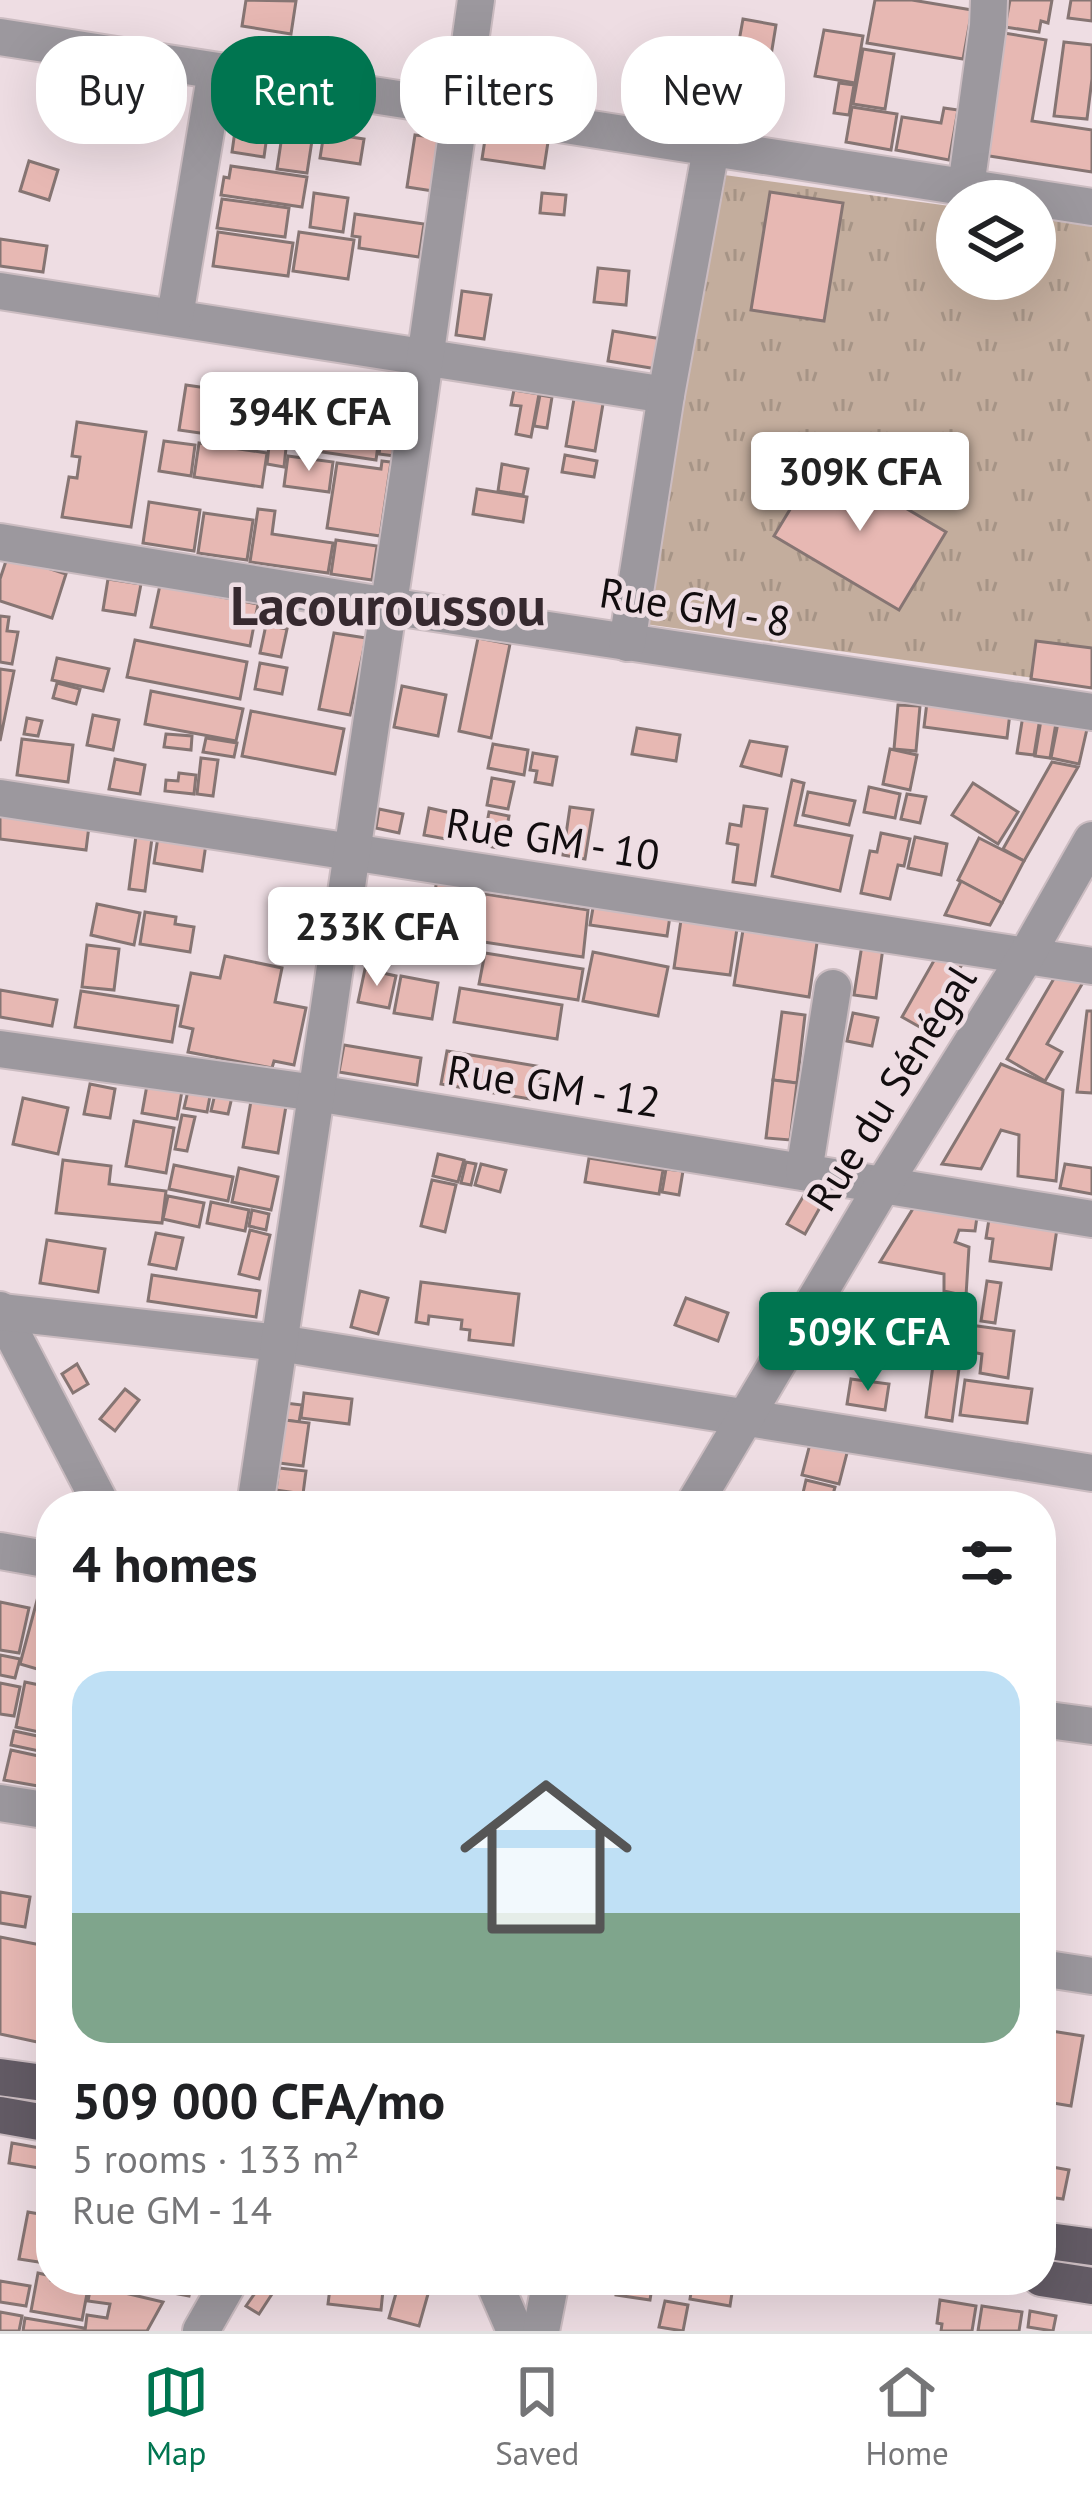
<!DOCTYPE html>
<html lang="en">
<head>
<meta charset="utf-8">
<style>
	body { margin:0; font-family:"PT Sans",sans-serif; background:#f2f2f2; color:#202124; height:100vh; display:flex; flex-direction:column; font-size:45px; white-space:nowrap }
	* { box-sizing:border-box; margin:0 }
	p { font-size:39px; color:#757577 }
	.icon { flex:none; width:66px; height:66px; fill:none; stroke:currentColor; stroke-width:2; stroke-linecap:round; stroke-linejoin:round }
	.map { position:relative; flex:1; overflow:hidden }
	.details { position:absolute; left:36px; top:1491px; width:1020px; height:804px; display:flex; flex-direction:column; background:#fff; border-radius:48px; box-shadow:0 12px 48px #0002 }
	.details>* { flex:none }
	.guide { position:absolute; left:36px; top:36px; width:1020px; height:108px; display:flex; gap:24px }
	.tools { position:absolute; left:936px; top:180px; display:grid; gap:24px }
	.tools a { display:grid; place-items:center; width:120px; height:120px; border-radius:50%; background:#fff; box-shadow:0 12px 48px #0002; font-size:60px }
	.price { position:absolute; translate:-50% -102px; padding:0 27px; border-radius:12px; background:#fff; color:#222; font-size:39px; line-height:78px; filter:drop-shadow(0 3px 6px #0008) }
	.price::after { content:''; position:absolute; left:50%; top:72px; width:36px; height:27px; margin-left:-18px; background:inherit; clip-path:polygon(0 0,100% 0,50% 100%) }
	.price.current { background:#007550; color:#fff }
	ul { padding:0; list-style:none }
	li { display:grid; align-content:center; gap:24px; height:636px; padding:0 36px }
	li+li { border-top:3px solid #e0e0e0 }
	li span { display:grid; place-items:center; height:372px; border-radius:36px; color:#555 }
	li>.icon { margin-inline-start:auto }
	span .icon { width:216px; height:216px; fill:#fffc; stroke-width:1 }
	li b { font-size:51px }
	h2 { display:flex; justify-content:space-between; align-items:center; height:144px; padding:0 36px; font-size:51px }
	.tag { padding:0 42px; border-radius:48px; background:#fff; box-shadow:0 12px 48px #0002; font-size:42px; line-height:108px }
	.tag.current { background:#007550; color:#fff }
	.dock { display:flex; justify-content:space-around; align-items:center; height:168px; border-top:3px solid #e0e0e0; background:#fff; font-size:33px; color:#757577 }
	.dock a { display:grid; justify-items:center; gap:6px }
	.dock .current { color:#007550 }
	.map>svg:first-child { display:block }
</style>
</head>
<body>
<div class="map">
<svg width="1092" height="2331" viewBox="0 0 1092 2331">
	<defs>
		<pattern id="grass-tufts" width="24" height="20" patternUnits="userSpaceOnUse" patternTransform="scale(3)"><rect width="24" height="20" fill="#c3ad9d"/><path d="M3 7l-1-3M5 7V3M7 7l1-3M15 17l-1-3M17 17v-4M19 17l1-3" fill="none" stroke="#a69486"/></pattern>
	</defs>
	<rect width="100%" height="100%" fill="#eedde3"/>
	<polygon fill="url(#grass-tufts)" points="710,173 957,207 957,279 1035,279 1035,218 1092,226 1092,686 645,624"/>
	<g fill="#e7b8b3" stroke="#867573" stroke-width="3">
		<polygon points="246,0 296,1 291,34 242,26"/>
		<polygon points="875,0 912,0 972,10 963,59 867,43"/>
		<polygon points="1010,0 1052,0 1048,23 1041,21 1039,32 1005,27"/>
		<polygon points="1071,0 1092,0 1092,21 1068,18"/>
		<polygon points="743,19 776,25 768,74 734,69"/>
		<polygon points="824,30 863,36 855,83 815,76"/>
		<polygon points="1004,33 1046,40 1032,121 1092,130 1092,172 983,155"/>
		<polygon points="696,38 733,44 724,96 687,90"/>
		<polygon points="1064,42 1092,45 1092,79 1087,119 1054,116"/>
		<polygon points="863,49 894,54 885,109 853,104"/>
		<polygon points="839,83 854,85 849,115 834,113"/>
		<polygon points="852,107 897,114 891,150 846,142"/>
		<polygon points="944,108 958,110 949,160 896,150 902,117 941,123"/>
		<polygon points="237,117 269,121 264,157 232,152"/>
		<polygon points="332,121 353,124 351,137 364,139 360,164 320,158 324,133 330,134"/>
		<polygon points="283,129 313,134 307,173 277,169"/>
		<polygon points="486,133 548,142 544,168 482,159"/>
		<polygon points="415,135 441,138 433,191 407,187"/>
		<polygon points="29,161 58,170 49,200 20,191"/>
		<polygon points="231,166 307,177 302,207 221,195 224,177 229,178"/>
		<polygon points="770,192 843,203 824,321 751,310"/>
		<polygon points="314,193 348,198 343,232 310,227"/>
		<polygon points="542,193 566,195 564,215 540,213"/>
		<polygon points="222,199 289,208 285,237 217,228"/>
		<polygon points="355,214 424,224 419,257 359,248 360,237 352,236"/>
		<polygon points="218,232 293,243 288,276 213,266"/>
		<polygon points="299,232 354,240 348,279 293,271"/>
		<polygon points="0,239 47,246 43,272 0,266"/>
		<polygon points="598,268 629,271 626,305 594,302"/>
		<polygon points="462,291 491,295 484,339 456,335"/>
		<polygon points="613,331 662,339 657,369 608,361"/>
		<polygon points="186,385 263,396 256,441 179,430"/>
		<polygon points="514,390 539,394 531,437 516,434 521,406 511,405"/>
		<polygon points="575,393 604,398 595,451 566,446"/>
		<polygon points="540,395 552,397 547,428 534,426"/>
		<polygon points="296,402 382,415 376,460 289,447"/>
		<polygon points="386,408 402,411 395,456 379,454"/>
		<polygon points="77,422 146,432 131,527 62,517 69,477 77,478 80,457 72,456"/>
		<polygon points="164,441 195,445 191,476 159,471"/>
		<polygon points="199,443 267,453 262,487 194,477"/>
		<polygon points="269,446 286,448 284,467 267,464"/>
		<polygon points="565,455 597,461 594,477 562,472"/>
		<polygon points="288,456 333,462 329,492 284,486"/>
		<polygon points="821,458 946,532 899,610 774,536"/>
		<polygon points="382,461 391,462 380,536 327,528 337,463 381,469"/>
		<polygon points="502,464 528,469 523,495 498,491"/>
		<polygon points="477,489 527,497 523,522 473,514"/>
		<polygon points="149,502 200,510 194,551 143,543"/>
		<polygon points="258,509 275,511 272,534 333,543 328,573 250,562"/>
		<polygon points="204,513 253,520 247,560 198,553"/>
		<polygon points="336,540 377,546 372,580 331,574"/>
		<polygon points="8,555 66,574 52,618 0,601 0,579"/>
		<polygon points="108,579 141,584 135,615 103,610"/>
		<polygon points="160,585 258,604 250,646 151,627"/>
		<polygon points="0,616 9,617 7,631 18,632 12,664 0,662"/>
		<polygon points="266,625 287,629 281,657 260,653"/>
		<polygon points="334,633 366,638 350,715 319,709"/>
		<polygon points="478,638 510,644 491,738 459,731"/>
		<polygon points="135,640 247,662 240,699 127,677"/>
		<polygon points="1036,641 1092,648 1092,688 1031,679"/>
		<polygon points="57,658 109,669 103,691 52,680"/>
		<polygon points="260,663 287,668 282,694 255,689"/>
		<polygon points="0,669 14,671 0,741"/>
		<polygon points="57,683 80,689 76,704 53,698"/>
		<polygon points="402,686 446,695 438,736 394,727"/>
		<polygon points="151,691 243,709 236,741 145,724"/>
		<polygon points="927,702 1010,713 1007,738 924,727"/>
		<polygon points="898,705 920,706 916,751 894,749"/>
		<polygon points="1024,709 1041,712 1034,755 1017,753"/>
		<polygon points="251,711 344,729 335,774 242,756"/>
		<polygon points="93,715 119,720 113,750 87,745"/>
		<polygon points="27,718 42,721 38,736 24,734"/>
		<polygon points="1041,720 1056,723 1050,758 1035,756"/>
		<polygon points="1058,723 1087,729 1079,764 1051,758"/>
		<polygon points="637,728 680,735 676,761 632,754"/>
		<polygon points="166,734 192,736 191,750 164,747"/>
		<polygon points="206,738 237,743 234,757 203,752"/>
		<polygon points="22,739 73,745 68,782 17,775"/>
		<polygon points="750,741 787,747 781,776 741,766"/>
		<polygon points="493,744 528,750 524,775 488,768"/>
		<polygon points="890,749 917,755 910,790 883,784"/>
		<polygon points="533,753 557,757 552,785 535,782 537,771 530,770"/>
		<polygon points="201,758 218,760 213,796 197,794"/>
		<polygon points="115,759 145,765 140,794 109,789"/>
		<polygon points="1052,762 1078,767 1024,861 1003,849"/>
		<polygon points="179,773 196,775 194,794 165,791 166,780 178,781"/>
		<polygon points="492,778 514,782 508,809 487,805"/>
		<polygon points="792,780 804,783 795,825 852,836 840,891 772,876"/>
		<polygon points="973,783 1018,812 998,844 952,815"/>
		<polygon points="869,787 900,794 895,818 864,812"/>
		<polygon points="808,792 855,801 849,825 803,815"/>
		<polygon points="907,794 926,797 920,823 901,819"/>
		<polygon points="744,806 767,809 755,885 733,882 738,845 727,843 730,824 741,826"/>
		<polygon points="570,807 593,810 585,859 563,855"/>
		<polygon points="429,808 451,813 446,839 424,835"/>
		<polygon points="379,809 403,814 399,833 376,828"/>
		<polygon points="489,812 509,816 503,849 483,845"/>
		<polygon points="0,815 89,826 86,850 0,839"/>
		<polygon points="881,833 910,839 904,866 898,865 890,899 861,893 870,851 877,852"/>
		<polygon points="136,836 152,838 145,891 129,889"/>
		<polygon points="158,837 206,844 202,871 154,863"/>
		<polygon points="915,837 947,844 941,875 908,868"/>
		<polygon points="979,838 1024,861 1002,903 958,880"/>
		<polygon points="438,874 481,881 471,934 429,926"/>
		<polygon points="961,881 1002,903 990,925 945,915"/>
		<polygon points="596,891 672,903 667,936 590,925"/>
		<polygon points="485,894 588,910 583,957 477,941"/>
		<polygon points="366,896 403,902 395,951 358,945"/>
		<polygon points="97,904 140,913 134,945 91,935"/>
		<polygon points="145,912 176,917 175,924 194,927 190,952 140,944"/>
		<polygon points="682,913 738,922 730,975 674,968"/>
		<polygon points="744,924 818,936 809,997 734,985"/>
		<polygon points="87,945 119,949 114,990 82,987"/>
		<polygon points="862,945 883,948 876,998 854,995"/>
		<polygon points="593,952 668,967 658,1016 583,1001"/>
		<polygon points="485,953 583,969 578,1000 479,984"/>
		<polygon points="225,956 282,968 275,1002 306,1008 294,1065 274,1061 272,1068 188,1052 193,1029 180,1026 191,973 220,978"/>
		<polygon points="936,957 965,959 925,1030 902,1017"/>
		<polygon points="365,969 396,976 389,1008 358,1002"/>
		<polygon points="1056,975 1085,979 1047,1044 1062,1052 1045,1081 1007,1059"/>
		<polygon points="401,976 438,983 432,1019 394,1013"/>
		<polygon points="460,988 562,1005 557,1039 454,1022"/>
		<polygon points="0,990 57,1000 52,1026 0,1017"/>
		<polygon points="81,991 178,1006 172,1042 75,1027"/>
		<polygon points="1087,1011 1092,1011 1092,1093 1077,1092"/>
		<polygon points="782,1012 805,1015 797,1083 773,1080"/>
		<polygon points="853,1013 878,1018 872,1046 847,1041"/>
		<polygon points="344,1045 421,1058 417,1085 339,1072"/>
		<polygon points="447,1051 542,1067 536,1100 441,1084"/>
		<polygon points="1001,1064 1063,1090 1056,1181 1018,1176 1019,1135 1001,1130 981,1169 942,1164"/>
		<polygon points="773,1080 797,1083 790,1140 766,1138"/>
		<polygon points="90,1084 115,1089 110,1118 84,1114"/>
		<polygon points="147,1085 182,1091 177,1119 142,1113"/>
		<polygon points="188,1091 210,1096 207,1112 184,1108"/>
		<polygon points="215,1094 232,1097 228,1114 211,1111"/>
		<polygon points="23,1098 68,1108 58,1154 13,1144"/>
		<polygon points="251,1101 286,1106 278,1153 243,1147"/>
		<polygon points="182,1115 195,1117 187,1151 175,1149"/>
		<polygon points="134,1121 174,1128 166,1173 126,1166"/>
		<polygon points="438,1154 464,1160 458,1182 433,1176"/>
		<polygon points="589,1158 663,1170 659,1194 585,1182"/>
		<polygon points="63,1160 111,1166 109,1184 166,1191 162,1223 56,1213"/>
		<polygon points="466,1162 476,1164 471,1185 461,1183"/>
		<polygon points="481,1164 506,1170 500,1192 475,1185"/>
		<polygon points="1065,1164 1092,1168 1092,1194 1060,1188"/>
		<polygon points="174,1165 233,1177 228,1201 169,1189"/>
		<polygon points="239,1168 278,1177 271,1210 232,1202"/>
		<polygon points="666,1169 683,1171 679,1195 662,1192"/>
		<polygon points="432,1180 456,1185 445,1232 421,1226"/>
		<polygon points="810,1185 827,1195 805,1234 787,1224"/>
		<polygon points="168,1196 204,1203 199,1227 163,1219"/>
		<polygon points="919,1199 978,1210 975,1231 959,1230 955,1242 969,1247 966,1296 944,1291 944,1274 880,1262"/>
		<polygon points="211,1202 249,1210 245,1231 207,1223"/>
		<polygon points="252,1210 269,1214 266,1230 249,1226"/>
		<polygon points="990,1213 1058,1222 1051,1269 990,1261 993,1239 986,1238"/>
		<polygon points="250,1230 270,1235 259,1279 239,1274"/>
		<polygon points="156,1233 183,1238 176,1269 149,1264"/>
		<polygon points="47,1240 105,1249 98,1292 40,1283"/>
		<polygon points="152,1275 260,1291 256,1317 148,1301"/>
		<polygon points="987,1281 1001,1283 995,1323 981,1321"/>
		<polygon points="421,1282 519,1294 513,1345 469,1340 470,1330 461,1329 462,1320 429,1316 428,1324 416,1322"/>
		<polygon points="360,1291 388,1298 378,1334 351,1327"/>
		<polygon points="686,1298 728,1313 718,1341 675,1325"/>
		<polygon points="970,1325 1014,1331 1008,1378 980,1373 982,1354 966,1351"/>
		<polygon points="934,1358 960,1361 952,1421 926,1417"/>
		<polygon points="77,1364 88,1384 73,1393 62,1374"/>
		<polygon points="851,1379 889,1384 885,1410 847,1404"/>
		<polygon points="965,1380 1032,1389 1027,1423 960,1415"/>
		<polygon points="125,1389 139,1400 115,1431 100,1419"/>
		<polygon points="304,1393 352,1399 349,1424 301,1418"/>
		<polygon points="285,1403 302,1405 299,1422 283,1420"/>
		<polygon points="285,1420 309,1423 303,1466 279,1463"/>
		<polygon points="811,1440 848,1449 839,1484 802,1475"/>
		<polygon points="279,1468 306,1471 303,1494 276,1490"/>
		<polygon points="806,1480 835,1487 830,1506 800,1506"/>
		<polygon points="43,1578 51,1579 51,1673 20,1664"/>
		<polygon points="0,1602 29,1608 19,1653 0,1650"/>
		<polygon points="0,1655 20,1659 15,1678 0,1675"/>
		<polygon points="25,1682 49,1687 39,1732 16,1727"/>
		<polygon points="0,1683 20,1687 14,1716 0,1714"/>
		<polygon points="14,1731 42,1737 39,1751 11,1745"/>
		<polygon points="11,1750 43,1757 38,1786 4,1780"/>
		<polygon points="0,1892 30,1897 25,1927 0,1923"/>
		<polygon points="0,1937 51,1947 51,1975 37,2042 0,2034"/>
		<polygon points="1041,1980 1051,1982 1043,2045 1041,2045"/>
		<polygon points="1045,2030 1083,2036 1071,2106 1041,2101 1041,2055"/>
		<polygon points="12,2143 51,2150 51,2170 9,2163"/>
		<polygon points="1041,2165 1069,2170 1063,2199 1041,2196"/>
		<polygon points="28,2212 51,2216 45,2263 19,2259"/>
		<polygon points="38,2273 51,2276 51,2280 89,2283 82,2320 31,2311"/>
		<polygon points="170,2280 192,2283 189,2296 168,2292"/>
		<polygon points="331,2280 384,2280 381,2310 328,2304"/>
		<polygon points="618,2280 673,2280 672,2284 653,2281 650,2300 616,2295"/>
		<polygon points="693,2280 734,2280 730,2306 690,2299"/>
		<polygon points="0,2281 30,2286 26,2306 0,2302"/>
		<polygon points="262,2283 274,2291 259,2314 246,2306"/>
		<polygon points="91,2285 163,2302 147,2331 85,2331 87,2315 107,2318 110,2304 88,2301"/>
		<polygon points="398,2286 428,2294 419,2326 389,2318"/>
		<polygon points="940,2300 976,2306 972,2331 941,2331 942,2324 937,2323"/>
		<polygon points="665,2301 688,2305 683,2331 659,2327"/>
		<polygon points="982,2306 1022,2312 1019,2331 978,2331"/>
		<polygon points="1030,2311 1056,2316 1053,2331 1028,2327"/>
		<polygon points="0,2312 22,2316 19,2331 0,2331"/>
		<polygon points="25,2318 84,2328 84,2331 23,2331"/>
	</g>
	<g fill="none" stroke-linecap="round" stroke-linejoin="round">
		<g stroke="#cbbcc1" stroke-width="40">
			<g id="minor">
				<polyline points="0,37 1092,207"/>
				<polyline points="966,187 988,26 989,0"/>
				<polyline points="0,291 666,395"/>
				<polyline points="175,316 216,71"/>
				<polyline points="0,542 388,606 1092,712"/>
				<polyline points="627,643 666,395 711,149"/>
				<polyline points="0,798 1092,966"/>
				<polyline points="0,1049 316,1093 1092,1219"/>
				<polyline points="804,1172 833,988"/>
				<polyline points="0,1310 102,1506"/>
				<polyline points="1,1312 279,1343 1092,1473"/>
				<polyline points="255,1506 418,408 476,0"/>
				<polyline points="693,1506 883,1185 1026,956 1092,840"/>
				<polyline points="0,1551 51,1560"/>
				<polyline points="1041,1719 1092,1726"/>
				<polyline points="0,1803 51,1811"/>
				<polyline points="1041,1968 1092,1976"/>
				<polyline points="493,2280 515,2331"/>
				<polyline points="201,2331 230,2280"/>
				<polyline points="541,2331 551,2280"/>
			</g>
		</g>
		<g stroke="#cbbcc1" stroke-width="40">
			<g id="major">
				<polyline points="0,2077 51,2084"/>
				<polyline points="0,2115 51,2124"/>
				<polyline points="1041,2240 1092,2247"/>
				<polyline points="1041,2278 1092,2286"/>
			</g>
		</g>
		<use href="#minor" stroke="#9c989e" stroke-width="36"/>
		<use href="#major" stroke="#635b65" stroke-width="36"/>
	</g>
	<g text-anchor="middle" stroke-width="9" stroke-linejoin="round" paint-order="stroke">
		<g font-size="42" fill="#120d0f" stroke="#eedde3">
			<text transform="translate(695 607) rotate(9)" y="15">Rue GM - 8</text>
			<text transform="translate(553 839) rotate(9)" y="15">Rue GM - 10</text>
			<text transform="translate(554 1086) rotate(9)" y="15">Rue GM - 12</text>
			<text transform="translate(891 1088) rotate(-58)" y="15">Rue du Sénégal</text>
		</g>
		<g font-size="54" font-weight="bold" fill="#36292f" stroke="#eedde3">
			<text x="388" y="625">Lacouroussou</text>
		</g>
	</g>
</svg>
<div class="tools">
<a><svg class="icon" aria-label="layers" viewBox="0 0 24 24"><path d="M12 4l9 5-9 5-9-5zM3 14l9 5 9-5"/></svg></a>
</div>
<b class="price" style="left:309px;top:474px">394K CFA</b>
<b class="price" style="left:860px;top:534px">309K CFA</b>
<b class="price" style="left:377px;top:989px">233K CFA</b>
<b class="price current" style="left:868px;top:1394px">509K CFA</b>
<div class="guide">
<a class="tag">Buy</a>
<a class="tag current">Rent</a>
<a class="tag">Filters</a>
<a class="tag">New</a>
</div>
<section class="details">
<h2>4 homes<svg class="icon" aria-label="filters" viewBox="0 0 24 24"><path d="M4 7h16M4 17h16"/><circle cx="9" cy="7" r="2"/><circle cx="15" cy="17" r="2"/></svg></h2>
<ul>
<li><span style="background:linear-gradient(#bfe0f5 65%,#7fa58c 0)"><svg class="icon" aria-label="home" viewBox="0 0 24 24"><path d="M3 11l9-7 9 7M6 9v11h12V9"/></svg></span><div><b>509 000 CFA/mo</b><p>5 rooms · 133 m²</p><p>Rue GM - 14</p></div></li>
</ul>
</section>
</div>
<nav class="dock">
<a class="current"><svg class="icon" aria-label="map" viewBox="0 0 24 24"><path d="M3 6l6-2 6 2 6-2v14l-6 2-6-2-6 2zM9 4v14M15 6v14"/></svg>Map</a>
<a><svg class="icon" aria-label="saved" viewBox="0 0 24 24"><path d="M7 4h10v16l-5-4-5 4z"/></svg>Saved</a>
<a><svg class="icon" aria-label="home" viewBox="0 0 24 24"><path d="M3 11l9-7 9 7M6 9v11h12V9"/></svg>Home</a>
</nav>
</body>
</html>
